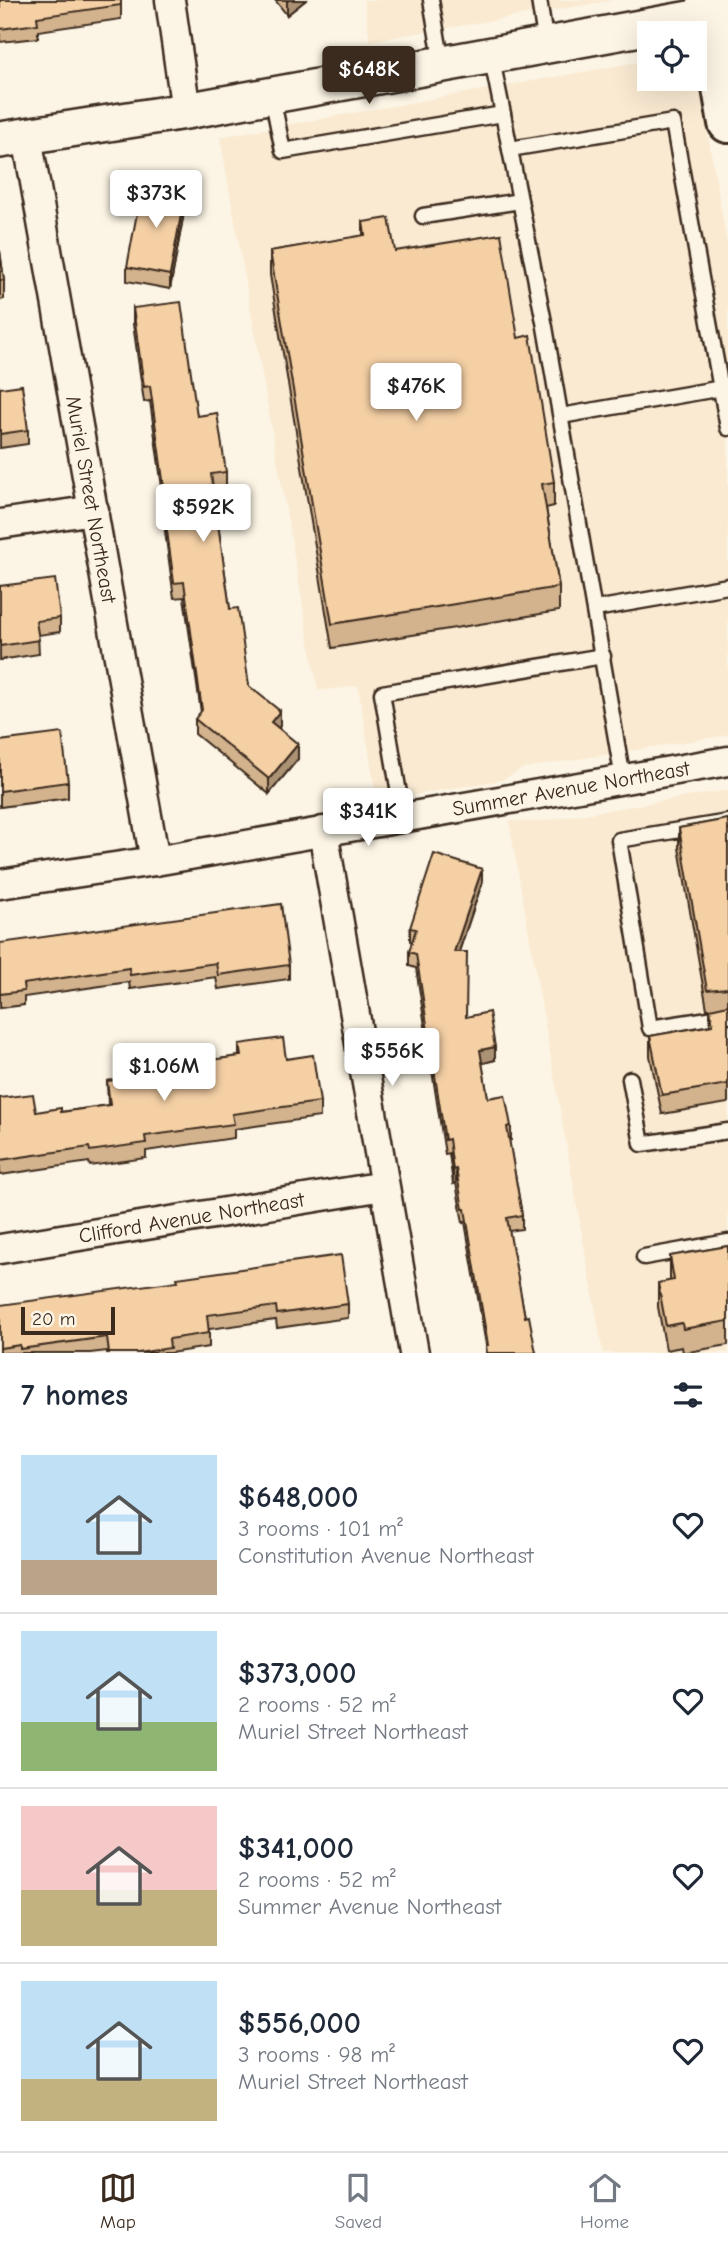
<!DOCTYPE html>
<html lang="en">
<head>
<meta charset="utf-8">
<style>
	body { margin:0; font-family:"Comic Neue",sans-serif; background:#f6f6f7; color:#1f2937; height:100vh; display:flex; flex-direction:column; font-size:26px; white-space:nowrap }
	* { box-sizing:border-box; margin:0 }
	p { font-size:23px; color:#747a83 }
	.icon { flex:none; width:38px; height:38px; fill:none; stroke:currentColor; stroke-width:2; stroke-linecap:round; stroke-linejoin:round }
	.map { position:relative; height:1353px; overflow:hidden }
	.drawer { display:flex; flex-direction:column; background:#fff; flex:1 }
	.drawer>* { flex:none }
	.buttons { position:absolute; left:637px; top:21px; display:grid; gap:14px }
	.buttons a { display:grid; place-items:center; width:70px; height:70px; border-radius:0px; background:#fff; box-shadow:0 7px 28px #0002; font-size:35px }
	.scale { position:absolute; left:21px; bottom:18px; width:94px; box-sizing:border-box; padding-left:7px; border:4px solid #3b2a1e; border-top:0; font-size:19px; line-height:24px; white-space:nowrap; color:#3b2a1e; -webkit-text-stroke:5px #fcf5e5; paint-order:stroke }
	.price { position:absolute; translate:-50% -60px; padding:0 16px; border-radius:7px; background:#fff; color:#222; font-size:23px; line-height:46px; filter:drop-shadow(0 2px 4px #0008) }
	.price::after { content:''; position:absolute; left:50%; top:42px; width:21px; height:16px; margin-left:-10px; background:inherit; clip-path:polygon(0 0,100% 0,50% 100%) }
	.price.selected { background:#3b2a1e; color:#fff }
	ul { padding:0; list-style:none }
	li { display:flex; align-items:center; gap:21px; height:175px; padding:0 21px }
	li+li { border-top:2px solid #e0e1e3 }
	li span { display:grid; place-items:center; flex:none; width:196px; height:140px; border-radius:0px; color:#555 }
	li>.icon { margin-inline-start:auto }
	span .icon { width:84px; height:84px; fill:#fffc; stroke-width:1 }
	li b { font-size:30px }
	h2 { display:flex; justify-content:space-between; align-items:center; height:84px; padding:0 21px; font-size:30px }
	.menu { display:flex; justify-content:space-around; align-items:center; height:98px; border-top:2px solid #e0e1e3; background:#fff; font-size:19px; color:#747a83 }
	.menu a { display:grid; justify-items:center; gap:4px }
	.menu .selected { color:#3b2a1e }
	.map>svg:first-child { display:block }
</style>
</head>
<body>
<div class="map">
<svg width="728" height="1353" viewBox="0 0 728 1353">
	<rect width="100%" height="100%" fill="#fcf5e5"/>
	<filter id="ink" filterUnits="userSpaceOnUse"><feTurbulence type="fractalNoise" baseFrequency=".0143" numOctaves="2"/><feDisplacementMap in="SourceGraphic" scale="14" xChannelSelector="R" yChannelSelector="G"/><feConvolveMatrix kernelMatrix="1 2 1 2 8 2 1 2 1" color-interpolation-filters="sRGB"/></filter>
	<g filter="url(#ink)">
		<g fill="#faead2">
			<polygon points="364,0 614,0 370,41"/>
			<polygon points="649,60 649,79 695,79 695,77 698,79 728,248 728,735 524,768 502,780 377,801 358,686 318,691 220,137"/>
			<polygon points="728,790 728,1353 603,1353 509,821 536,822"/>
		</g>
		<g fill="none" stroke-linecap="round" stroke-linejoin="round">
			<g stroke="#3b2a1e" stroke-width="19">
				<g id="service">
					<polyline points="431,0 442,64"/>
					<polyline points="539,0 546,45"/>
					<polyline points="272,96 283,151 503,114 491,55"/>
					<polyline points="503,114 545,327 623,779"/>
					<polyline points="510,149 673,122 728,428"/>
					<polyline points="423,216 520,201"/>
					<polyline points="561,416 728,387"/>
					<polyline points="595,609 728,586"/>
					<polyline points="403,817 382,693 603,656"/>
					<polyline points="728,822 619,840 650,1028 728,1016"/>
					<polyline points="630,1079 642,1144 728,1131"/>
					<polyline points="644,1257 728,1242"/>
				</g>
			</g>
			<g stroke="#3b2a1e" stroke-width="33">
				<g id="minor">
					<polyline points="170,0 186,111"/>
					<path id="s1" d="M 27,137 L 155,861"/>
					<polyline points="0,524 94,510"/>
					<polyline points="323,831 414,1353"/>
					<path id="s2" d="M 0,884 L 155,861 L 728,761"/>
					<path id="s3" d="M 0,1249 L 384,1186"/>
				</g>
			</g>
			<g stroke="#3b2a1e" stroke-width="40">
				<polyline id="tertiary" points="0,140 186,111 728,12"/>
			</g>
			<g stroke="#3b2a1e" stroke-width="44">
				<polyline id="secondary" points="707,0 728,123"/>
			</g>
			<use href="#service" stroke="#fcf5e5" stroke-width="14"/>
			<use href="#minor" stroke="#fcf5e5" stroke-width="28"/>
			<use href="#tertiary" stroke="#fcf5e5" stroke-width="35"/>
			<use href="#secondary" stroke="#fcf5e5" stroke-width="38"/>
		</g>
		<g fill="#d3b38e" stroke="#3b2a1e" stroke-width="2">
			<polygon points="0,0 121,5 121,19 38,31 38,38 0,42"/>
			<polygon points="275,0 306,0 287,15"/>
			<polygon points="185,207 170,289 127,281 127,267"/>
			<polygon points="363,222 395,251 554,482 554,506 546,508 559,587 559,611 332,648 270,275 270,251 363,236"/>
			<polygon points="0,251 4,280 4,299 0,300"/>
			<polygon points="133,308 197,416 226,472 226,487 213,489 230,609 249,686 280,726 278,728 298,759 269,794 195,734 195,719 201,712 184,597 174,598 164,524 164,509 165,509 150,401 144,402 133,324"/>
			<polygon points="0,388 28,430 28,444 0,448"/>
			<polygon points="0,586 60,618 60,632 38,635 39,654 0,660"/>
			<polygon points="0,741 68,782 68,798 0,807"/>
			<polygon points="728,819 728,1103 662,1114 650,1056 650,1036 710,1025 710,1009 707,1009 679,848 679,828"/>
			<polygon points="482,883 459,952 466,1017 495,1060 482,1063 488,1098 511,1126 511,1140 509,1140 522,1215 522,1229 509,1231 525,1317 536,1353 486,1353 486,1345 465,1222 463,1223 456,1183 453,1184 449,1153 445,1154 416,968 409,966 409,952 412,942 410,941 410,928"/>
			<polygon points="0,943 289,965 289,979 218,989 216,977 130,989 129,982 24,997 24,1005 0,1008"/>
			<polygon points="239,1044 286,1059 320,1102 320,1117 234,1129 234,1138 146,1151 146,1158 90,1166 89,1162 0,1175 0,1098 36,1112 61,1112 108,1105 107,1081 154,1075 154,1068 239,1056"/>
			<polygon points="728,1246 728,1345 683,1353 682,1347 666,1350 658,1307 658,1283 670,1281 670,1256"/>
			<polygon points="348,1304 348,1318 277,1328 276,1320 209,1329 209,1347 170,1353 107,1353 107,1351 90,1353 0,1353 0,1305"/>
		</g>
		<g fill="#ac9274" stroke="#3b2a1e" stroke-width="2">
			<polygon points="289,0 306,0 287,15 287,1"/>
			<polygon points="185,193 185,207 170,289 170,275"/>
			<polygon points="280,711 280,726 271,737 271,722"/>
			<polygon points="298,744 298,759 269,794 269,779"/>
			<polygon points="482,869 482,883 454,966 454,952"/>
			<polygon points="495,1047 495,1060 480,1064 480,1050"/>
			<polygon points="456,1169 456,1183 453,1184 453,1170"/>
		</g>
		<g fill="#f5d0a5" stroke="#3b2a1e" stroke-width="2">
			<polygon points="0,0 121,0 121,5 37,17 38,24 0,29"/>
			<polygon points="142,186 185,193 170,275 127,267"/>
			<polygon points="389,218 395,251 501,234 518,338 530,335 554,482 542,484 559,587 332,624 270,251 365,235 363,222"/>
			<polygon points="0,251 4,280 0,280"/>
			<polygon points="181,302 197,416 217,413 226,472 211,474 230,609 238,608 249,686 280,711 271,722 298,744 269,779 195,719 202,710 184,582 174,583 164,509 167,509 150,386 144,387 133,308"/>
			<polygon points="22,385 28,430 0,434 0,388"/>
			<polygon points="55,579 60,618 36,621 39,640 0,646 0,586"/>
			<polygon points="62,733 68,782 0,791 0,741"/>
			<polygon points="728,819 728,988 707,990 679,828"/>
			<polygon points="434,854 482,869 454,952 467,952 466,1017 489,1012 495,1047 480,1050 488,1098 505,1095 511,1126 507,1127 522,1215 507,1218 525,1317 529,1316 536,1353 487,1353 486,1345 488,1345 465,1209 463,1209 456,1169 453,1170 449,1139 445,1140 416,954 409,952 416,929 410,928"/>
			<polygon points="281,904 289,965 218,975 216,963 130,975 129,968 23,984 24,991 0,994 0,943"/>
			<polygon points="728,1005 728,1084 662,1095 650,1036 713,1025 710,1009"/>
			<polygon points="283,1038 286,1059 313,1055 320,1102 232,1114 234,1124 145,1136 146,1143 90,1151 89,1147 0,1160 0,1098 33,1094 36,1112 61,1108 61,1112 110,1105 107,1081 155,1075 154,1068 241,1056 239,1044"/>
			<polygon points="728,1246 728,1321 683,1329 682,1323 666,1326 658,1283 674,1280 670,1256"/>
			<polygon points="341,1255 348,1304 277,1314 276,1306 207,1315 209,1333 169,1339 170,1348 138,1353 109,1353 107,1337 20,1349 20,1345 0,1348 0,1305 178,1281 177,1278"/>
		</g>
	</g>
	<g text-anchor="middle" stroke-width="5" stroke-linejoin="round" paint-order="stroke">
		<g font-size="21" fill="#3b2a1e" stroke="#fcf5e5">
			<text dy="7" stroke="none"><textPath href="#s1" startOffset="368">Muriel Street Northeast</textPath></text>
			<text dy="7" stroke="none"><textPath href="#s2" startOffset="579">Summer Avenue Northeast</textPath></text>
			<text dy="7" stroke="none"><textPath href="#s3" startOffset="194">Clifford Avenue Northeast</textPath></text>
		</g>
	</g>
</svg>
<div class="buttons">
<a><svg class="icon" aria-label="locate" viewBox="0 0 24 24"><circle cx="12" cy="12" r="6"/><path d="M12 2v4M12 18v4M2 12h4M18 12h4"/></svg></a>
</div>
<div class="scale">20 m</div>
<b class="price selected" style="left:369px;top:106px">$648K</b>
<b class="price" style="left:156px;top:230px">$373K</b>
<b class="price" style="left:416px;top:423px">$476K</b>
<b class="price" style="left:203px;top:544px">$592K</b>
<b class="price" style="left:368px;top:848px">$341K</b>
<b class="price" style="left:392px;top:1088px">$556K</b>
<b class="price" style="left:164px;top:1103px">$1.06M</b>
</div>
<section class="drawer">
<h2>7 homes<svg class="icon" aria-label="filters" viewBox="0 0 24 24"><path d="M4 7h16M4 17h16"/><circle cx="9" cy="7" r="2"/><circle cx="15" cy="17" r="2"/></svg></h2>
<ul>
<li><span style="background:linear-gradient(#bfe0f5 75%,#b9a48a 0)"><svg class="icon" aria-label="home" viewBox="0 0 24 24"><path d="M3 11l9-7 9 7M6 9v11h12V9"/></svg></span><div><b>$648,000</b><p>3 rooms · 101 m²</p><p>Constitution Avenue Northeast</p></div><svg class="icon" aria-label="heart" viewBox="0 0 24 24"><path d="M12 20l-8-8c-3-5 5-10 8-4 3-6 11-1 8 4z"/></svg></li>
<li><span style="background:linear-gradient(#bfe0f5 65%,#8fb573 0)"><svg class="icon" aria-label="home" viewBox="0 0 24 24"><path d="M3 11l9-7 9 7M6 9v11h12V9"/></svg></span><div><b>$373,000</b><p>2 rooms · 52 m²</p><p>Muriel Street Northeast</p></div><svg class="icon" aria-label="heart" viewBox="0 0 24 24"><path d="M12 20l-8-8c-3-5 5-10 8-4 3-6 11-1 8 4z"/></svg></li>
<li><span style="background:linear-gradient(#f6c9c9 60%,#c2b280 0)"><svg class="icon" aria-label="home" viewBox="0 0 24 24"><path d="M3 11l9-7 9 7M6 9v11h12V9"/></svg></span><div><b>$341,000</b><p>2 rooms · 52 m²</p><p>Summer Avenue Northeast</p></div><svg class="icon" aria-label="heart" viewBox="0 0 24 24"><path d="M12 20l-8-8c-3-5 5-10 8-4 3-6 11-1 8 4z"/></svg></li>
<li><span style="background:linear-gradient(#bfe0f5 70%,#c2b280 0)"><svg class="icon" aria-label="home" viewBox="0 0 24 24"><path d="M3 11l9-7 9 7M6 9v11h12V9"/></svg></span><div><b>$556,000</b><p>3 rooms · 98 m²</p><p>Muriel Street Northeast</p></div><svg class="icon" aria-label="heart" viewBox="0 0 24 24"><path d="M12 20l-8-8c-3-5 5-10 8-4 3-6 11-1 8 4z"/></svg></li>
</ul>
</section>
<nav class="menu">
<a class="selected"><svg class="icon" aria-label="map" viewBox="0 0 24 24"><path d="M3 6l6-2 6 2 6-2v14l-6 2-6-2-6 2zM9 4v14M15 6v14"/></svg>Map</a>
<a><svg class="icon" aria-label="saved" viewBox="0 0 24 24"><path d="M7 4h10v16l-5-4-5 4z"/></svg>Saved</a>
<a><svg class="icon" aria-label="home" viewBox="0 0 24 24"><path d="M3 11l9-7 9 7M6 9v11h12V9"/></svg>Home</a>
</nav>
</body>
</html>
